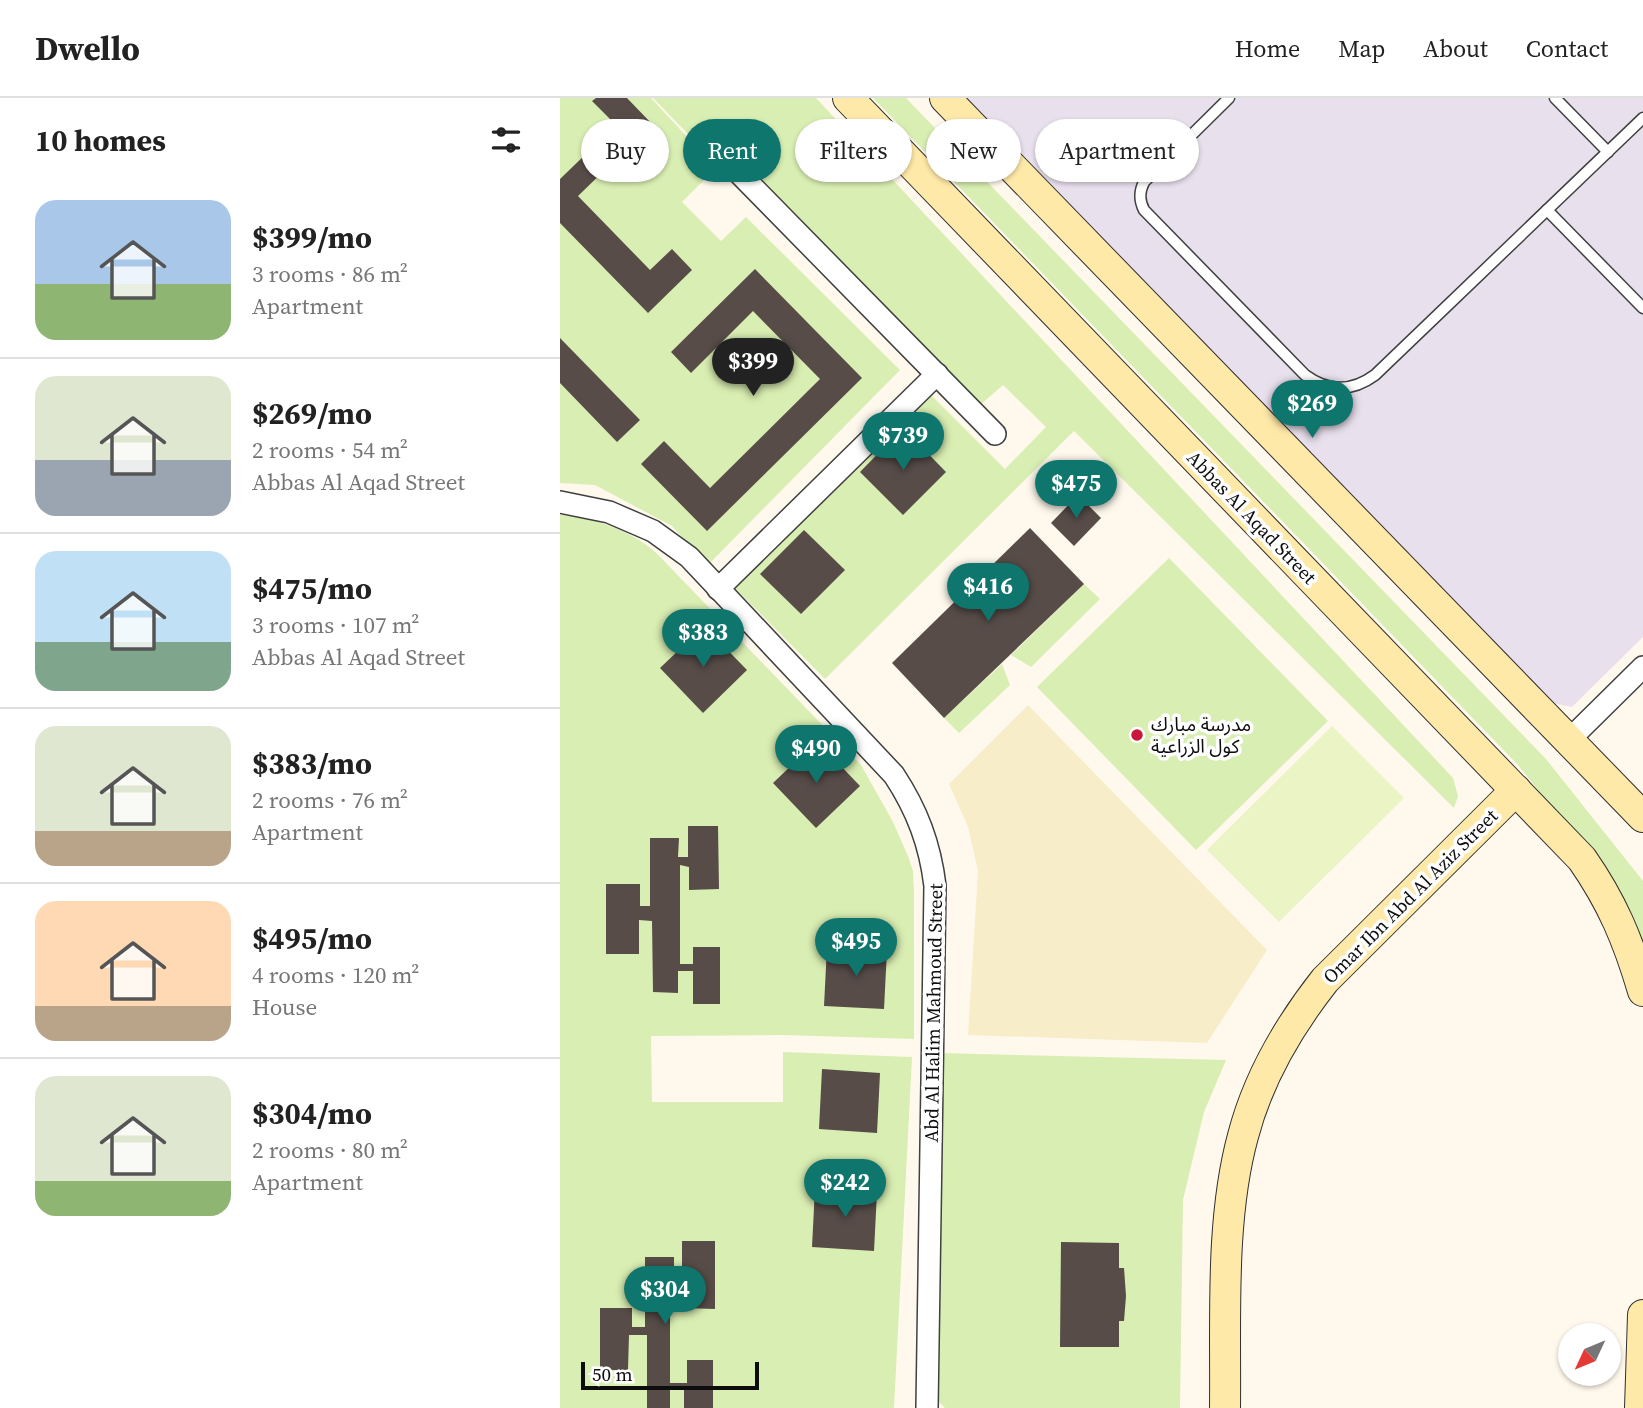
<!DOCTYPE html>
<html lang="en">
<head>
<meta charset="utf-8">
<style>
	body { margin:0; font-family:"Source Serif 4","Noto Sans Arabic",serif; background:#f6f6f6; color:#222; height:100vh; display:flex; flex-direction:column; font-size:26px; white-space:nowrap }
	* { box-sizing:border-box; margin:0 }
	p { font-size:23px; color:#767676 }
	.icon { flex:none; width:38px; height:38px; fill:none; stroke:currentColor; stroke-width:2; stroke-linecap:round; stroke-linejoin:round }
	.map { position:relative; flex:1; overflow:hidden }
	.side { display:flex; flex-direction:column; background:#fff; width:560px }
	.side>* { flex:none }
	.guide { position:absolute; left:21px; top:21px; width:665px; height:63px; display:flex; gap:14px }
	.needle { width:46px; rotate:226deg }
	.tools { position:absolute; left:998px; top:1225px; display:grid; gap:14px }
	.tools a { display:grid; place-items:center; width:63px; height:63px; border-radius:50%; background:#fff; box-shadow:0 2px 5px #0004; font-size:35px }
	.scale { position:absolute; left:21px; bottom:18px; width:178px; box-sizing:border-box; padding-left:7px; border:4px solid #0d0d0d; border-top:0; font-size:19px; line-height:24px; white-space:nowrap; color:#0d0d0d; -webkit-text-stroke:5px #fff; paint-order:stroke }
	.price { position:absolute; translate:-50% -60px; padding:0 16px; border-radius:24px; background:#0f766e; color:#fff; font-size:23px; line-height:46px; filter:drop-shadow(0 2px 4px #0008) }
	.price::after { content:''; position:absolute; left:50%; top:42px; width:21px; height:16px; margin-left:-10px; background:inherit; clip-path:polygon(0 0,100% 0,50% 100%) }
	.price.on { background:#222; color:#fff }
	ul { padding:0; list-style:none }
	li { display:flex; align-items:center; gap:21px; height:175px; padding:0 35px }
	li+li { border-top:2px solid #e0e0e0 }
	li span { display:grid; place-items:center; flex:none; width:196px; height:140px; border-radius:21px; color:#555 }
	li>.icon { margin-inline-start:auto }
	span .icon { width:84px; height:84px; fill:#fffc; stroke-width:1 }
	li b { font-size:30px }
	h2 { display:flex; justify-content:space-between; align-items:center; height:84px; padding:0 35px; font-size:30px }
	.pill { padding:0 24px; border-radius:32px; background:#fff; box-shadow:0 2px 5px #0004; font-size:24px; line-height:63px }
	.pill.on { background:#0f766e; color:#fff }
	header { display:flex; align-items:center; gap:42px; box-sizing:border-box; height:98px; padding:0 35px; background:#fff; border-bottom:2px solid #e0e0e0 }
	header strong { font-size:33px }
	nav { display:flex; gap:38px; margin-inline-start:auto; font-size:24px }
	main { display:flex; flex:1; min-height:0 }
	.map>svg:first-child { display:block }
</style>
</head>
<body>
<header>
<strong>Dwello</strong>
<nav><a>Home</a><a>Map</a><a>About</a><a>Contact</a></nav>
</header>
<main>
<section class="side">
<h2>10 homes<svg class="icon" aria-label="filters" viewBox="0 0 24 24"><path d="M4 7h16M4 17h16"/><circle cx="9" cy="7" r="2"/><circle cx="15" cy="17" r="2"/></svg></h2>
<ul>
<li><span style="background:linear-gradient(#a9c7e8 60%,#8fb573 0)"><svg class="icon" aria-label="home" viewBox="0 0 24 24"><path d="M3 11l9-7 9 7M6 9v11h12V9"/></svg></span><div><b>$399/mo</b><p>3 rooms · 86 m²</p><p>Apartment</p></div></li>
<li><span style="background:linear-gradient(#dfe7d0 60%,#9aa5b1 0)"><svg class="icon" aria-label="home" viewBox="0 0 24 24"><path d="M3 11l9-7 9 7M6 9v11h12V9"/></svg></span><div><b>$269/mo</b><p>2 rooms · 54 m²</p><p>Abbas Al Aqad Street</p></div></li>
<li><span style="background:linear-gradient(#bfe0f5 65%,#7fa58c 0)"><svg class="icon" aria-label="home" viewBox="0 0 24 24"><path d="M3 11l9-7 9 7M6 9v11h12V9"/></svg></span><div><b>$475/mo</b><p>3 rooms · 107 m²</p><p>Abbas Al Aqad Street</p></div></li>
<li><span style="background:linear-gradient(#dfe7d0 75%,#b9a48a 0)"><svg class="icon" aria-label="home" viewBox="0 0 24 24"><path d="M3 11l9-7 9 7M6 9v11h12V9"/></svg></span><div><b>$383/mo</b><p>2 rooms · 76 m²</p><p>Apartment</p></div></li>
<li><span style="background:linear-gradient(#ffd9b3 75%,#b9a48a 0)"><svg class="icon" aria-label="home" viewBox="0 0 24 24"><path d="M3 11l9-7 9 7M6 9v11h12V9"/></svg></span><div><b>$495/mo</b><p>4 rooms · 120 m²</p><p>House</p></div></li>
<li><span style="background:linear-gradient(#dfe7d0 75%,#8fb573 0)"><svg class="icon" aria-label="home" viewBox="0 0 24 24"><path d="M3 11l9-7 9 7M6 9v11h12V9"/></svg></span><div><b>$304/mo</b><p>2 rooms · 80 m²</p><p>Apartment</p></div></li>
</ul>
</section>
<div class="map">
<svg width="1083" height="1310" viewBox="0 0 1083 1310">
	<rect width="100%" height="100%" fill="#fff9ed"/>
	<polygon fill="#e9e0ed" points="401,0 1083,0 1083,539 1012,609 986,604"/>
	<polygon fill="#f8edc9" points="468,607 707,852 647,945 408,937 418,773 408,729 389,686"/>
	<g fill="#d9eeb2">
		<polygon points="0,0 91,0 156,70 122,104 161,143 186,119 340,272 147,468 112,428 35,387 0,385"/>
		<polygon points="93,0 256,0 893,680 898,698 894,710 514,333 265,581 169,484 363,289 445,371 486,329 443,287 404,321"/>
		<polygon points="313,0 346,0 986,661 1083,783 1083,842 1042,772 958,667"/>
		<path d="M 0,417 C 25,417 64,431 85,446 C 93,451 99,458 106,465 L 301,667 L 332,722 L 348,758 L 353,773 L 354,792 L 354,941 L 223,937 L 91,938 L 92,1004 L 223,1004 L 223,954 L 352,959 L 334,1310 L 0,1310 Z"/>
		<polygon points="609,460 768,623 636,752 477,589"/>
		<polygon points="524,486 540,501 471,569 451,557"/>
		<polygon points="442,566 450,587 399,635 384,620"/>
		<polygon points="379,955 666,962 644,1014 623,1102 620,1310 385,1310 377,1302"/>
	</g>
	<polygon fill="#eaf4c5" points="772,628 844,700 719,824 647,752"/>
	<g fill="#574c48">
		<polygon points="36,0 67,0 92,26 18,98 90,172 112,151 132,172 88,215 0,125 0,81 56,27 32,3"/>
		<polygon points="195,171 302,280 147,433 81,366 104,343 150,390 260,281 193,213 131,275 111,254"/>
		<polygon points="0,240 80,322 57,344 0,285"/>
		<polygon points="343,330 386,374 343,417 300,374"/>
		<polygon points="518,397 541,420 514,448 491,425"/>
		<polygon points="470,430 524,486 384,620 332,565"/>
		<polygon points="244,432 285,472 241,516 200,476"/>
		<polygon points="144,528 187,572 143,615 100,570"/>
		<polygon points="257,643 300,688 256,730 213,685"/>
		<polygon points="128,728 158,728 159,791 129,792 129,769 120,767 120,866 133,866 133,849 160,849 160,906 133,906 133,873 118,873 118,895 93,894 92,823 79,822 79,856 46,856 46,786 80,786 80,808 90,808 90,740 119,740 118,759 128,759"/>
		<polygon points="267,849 327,852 324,911 264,908"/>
		<polygon points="262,971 320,975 317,1035 259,1031"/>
		<polygon points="255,1090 317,1094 314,1153 252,1149"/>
		<polygon points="122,1143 155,1143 155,1211 123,1210 123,1189 110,1189 110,1285 127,1285 127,1262 153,1262 153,1310 124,1310 124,1291 110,1291 110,1310 87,1310 87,1237 69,1237 68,1272 40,1272 40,1210 72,1210 72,1229 85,1229 85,1159 114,1159 114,1177 122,1177"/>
		<polygon points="501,1144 559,1145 559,1170 564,1170 566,1198 564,1223 559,1223 559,1249 500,1249"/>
	</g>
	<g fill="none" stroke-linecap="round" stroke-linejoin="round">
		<g stroke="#404040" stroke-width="13">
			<g id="lane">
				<path d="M 669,0 L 584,84 C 579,94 579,102 584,112 L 745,277 C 768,294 792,294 815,277 L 1083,20"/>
				<polyline points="995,0 1048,54"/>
				<polyline points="987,112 1083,210"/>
			</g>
		</g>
		<g stroke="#404040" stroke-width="24">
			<g id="street">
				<polyline points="173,69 435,336"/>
				<path d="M 0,404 L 49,414 L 93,433 L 129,459 L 334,677 C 357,712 370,746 375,788 L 367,1310"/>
				<polyline points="158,491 377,276"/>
				<polyline points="1009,642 1083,569"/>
			</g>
		</g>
		<g stroke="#2f2f2f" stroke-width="32">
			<g id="secondary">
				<path d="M 288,0 L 1022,761 C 1052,804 1068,842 1083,893"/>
				<polyline points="385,0 1083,719"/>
				<path d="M 665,1310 C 666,1222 660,1122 683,1038 C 698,980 728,929 765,882 L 956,692"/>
				<polyline points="1080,1310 1083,1217"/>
			</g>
		</g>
		<use href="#lane" stroke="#fff" stroke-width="10"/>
		<use href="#street" stroke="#fff" stroke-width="21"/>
		<use href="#secondary" stroke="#ffe9a8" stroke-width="30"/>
	</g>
	<circle fill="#cb1739" stroke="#fff" stroke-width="2.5" cx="577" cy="637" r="7"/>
	<g text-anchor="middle" stroke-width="7" stroke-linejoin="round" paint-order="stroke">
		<g font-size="19" fill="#0d0d0d" stroke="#fff">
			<text transform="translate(692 419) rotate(46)" y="7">Abbas Al Aqad Street</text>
			<text transform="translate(850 798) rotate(-45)" y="7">Omar Ibn Abd Al Aziz Street</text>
			<text transform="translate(373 915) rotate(-89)" y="7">Abd Al Halim Mahmoud Street</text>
		</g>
		<g font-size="19" fill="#0d0d0d" stroke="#fff" text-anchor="start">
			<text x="591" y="633">مدرسة مبارك<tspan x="591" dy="22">كول الزراعية</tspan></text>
		</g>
	</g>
</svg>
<div class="tools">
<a><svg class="needle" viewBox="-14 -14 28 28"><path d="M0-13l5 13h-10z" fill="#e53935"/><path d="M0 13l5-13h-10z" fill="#767676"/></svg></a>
</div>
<div class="scale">50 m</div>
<b class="price on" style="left:193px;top:300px">$399</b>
<b class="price" style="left:752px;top:342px">$269</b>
<b class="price" style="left:343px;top:374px">$739</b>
<b class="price" style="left:516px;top:422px">$475</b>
<b class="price" style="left:428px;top:525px">$416</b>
<b class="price" style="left:143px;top:571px">$383</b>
<b class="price" style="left:256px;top:687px">$490</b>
<b class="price" style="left:296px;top:880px">$495</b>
<b class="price" style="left:285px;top:1121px">$242</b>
<b class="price" style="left:105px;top:1228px">$304</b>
<div class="guide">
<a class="pill">Buy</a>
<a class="pill on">Rent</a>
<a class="pill">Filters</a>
<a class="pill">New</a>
<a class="pill">Apartment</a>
</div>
</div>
</main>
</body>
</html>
